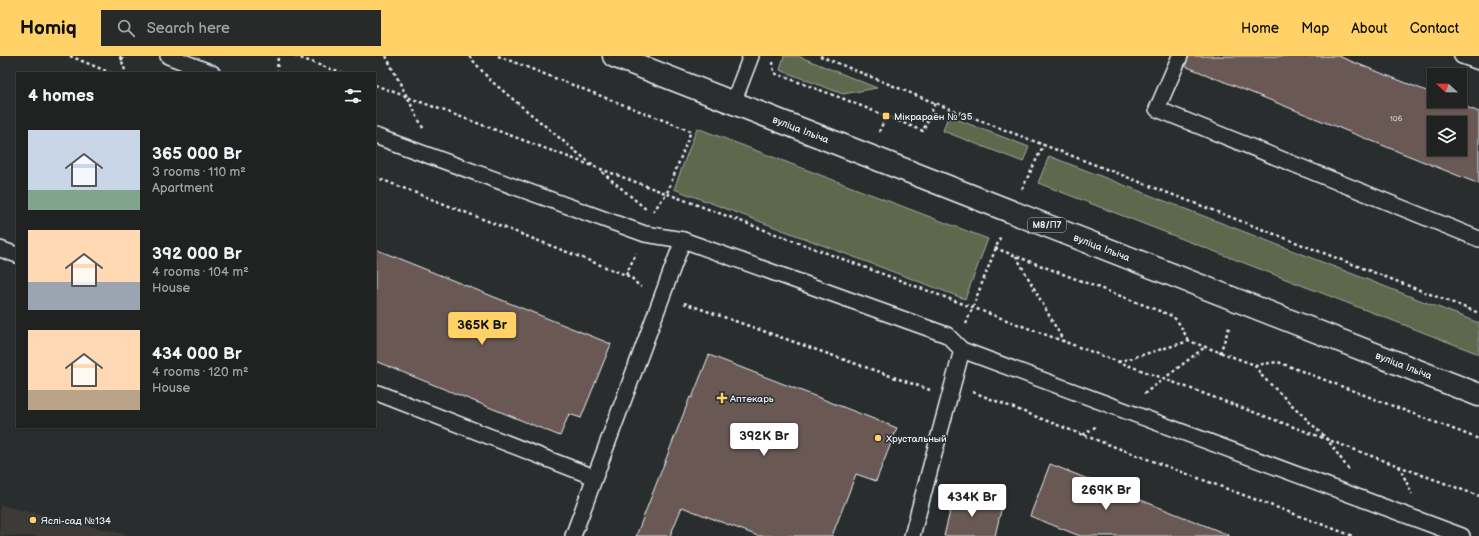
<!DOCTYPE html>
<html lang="en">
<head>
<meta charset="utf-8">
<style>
	body { margin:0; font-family:"Balsamiq Sans",sans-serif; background:#282a2a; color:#f1f3f6; height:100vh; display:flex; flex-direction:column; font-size:15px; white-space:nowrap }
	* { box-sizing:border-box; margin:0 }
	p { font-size:13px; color:#a2a4a5 }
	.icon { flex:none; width:22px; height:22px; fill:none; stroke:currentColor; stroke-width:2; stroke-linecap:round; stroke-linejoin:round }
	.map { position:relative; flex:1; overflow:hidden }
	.details { position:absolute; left:16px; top:16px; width:360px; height:356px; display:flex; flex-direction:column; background:#202222; border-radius:0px; box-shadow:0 1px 3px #0004,0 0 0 1px #3d3f40 }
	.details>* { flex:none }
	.needle { width:26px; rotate:292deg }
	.buttons { position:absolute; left:1427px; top:12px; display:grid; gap:8px }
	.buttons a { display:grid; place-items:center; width:40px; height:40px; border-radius:0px; background:#202222; box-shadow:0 1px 3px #0004,0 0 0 1px #3d3f40; font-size:20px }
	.price { position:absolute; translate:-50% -34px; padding:0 9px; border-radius:4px; background:#fff; color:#222; font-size:13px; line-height:26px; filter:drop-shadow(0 1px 2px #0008) }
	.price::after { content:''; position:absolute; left:50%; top:24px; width:12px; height:9px; margin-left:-6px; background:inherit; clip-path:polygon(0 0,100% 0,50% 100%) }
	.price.current { background:#ffd166; color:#111 }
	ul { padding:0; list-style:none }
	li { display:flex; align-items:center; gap:12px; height:100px; padding:0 12px }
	li span { display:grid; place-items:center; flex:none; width:112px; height:80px; border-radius:0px; color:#555 }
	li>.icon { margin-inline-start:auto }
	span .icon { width:48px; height:48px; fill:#fffc; stroke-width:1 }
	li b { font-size:17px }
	h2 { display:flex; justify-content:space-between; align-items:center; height:48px; padding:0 12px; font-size:17px }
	header { display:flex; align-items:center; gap:24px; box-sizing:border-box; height:56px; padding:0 20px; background:#ffd166; color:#111 }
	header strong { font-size:19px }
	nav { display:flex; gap:22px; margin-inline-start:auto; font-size:14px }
	.search { width:280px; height:36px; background:#282a2a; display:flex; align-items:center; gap:10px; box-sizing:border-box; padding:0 14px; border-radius:0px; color:#a2a4a5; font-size:15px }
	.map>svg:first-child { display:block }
</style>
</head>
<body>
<header>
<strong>Homiq</strong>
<div class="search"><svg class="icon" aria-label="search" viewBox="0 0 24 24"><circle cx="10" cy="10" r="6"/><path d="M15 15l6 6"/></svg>Search here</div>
<nav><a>Home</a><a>Map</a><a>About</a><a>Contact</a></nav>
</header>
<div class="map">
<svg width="1479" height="480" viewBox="0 0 1479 480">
	<rect width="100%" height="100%" fill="#2a2d2e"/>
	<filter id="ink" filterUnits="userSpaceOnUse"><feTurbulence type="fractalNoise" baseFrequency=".025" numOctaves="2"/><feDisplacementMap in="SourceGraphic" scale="8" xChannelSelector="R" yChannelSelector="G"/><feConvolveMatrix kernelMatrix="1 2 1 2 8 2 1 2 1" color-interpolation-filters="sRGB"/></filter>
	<g filter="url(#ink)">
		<polygon fill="#3d3a39" points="0,449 133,480 0,480"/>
		<g fill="#5d674e" stroke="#a2aca3">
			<polygon points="784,0 798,0 877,32 843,38 780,14"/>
			<polygon points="948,60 1029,91 1023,106 943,75"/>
			<polygon points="697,72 988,183 965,243 674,133"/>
			<polygon points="1049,100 1479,267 1479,298 1038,127"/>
		</g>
		<g fill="#6a5854" stroke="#e8f1f8" fill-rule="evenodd">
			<path d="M 1189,0 L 1338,0 L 1434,38 L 1434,45 L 1451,45 L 1479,56 L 1479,128 L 1185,10 ZM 1434,67 L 1460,67 L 1460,93 L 1434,93 Z"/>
			<polygon points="375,193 611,288 581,362 569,358 560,380 375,305"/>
			<polygon points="709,299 897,372 876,425 856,418 832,480 758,480 682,451 670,480 636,480 690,341 692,342"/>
			<polygon points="1050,408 1229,479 1229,480 1080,480 1030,460"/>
			<polygon points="954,439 1002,450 995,480 944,480"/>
		</g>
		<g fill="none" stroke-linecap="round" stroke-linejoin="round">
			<g stroke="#e8f1f8" stroke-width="18">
				<g id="lane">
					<polyline points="168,0 212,17"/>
					<polyline points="1180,0 1157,53 1479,183"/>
					<polyline points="1462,0 1479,6"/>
					<polyline points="733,47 751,0"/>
					<polyline points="375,80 645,178 683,184 947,279 962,294 1462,480"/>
					<polyline points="0,193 17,199"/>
					<polyline points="375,336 594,421"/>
					<polyline points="573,480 683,184"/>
					<polyline points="912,480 962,294"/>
				</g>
			</g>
			<g stroke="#e8f1f8" stroke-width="25">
				<polyline id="primary" points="614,0 1479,339"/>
			</g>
			<g stroke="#e8f1f8" stroke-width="2.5" stroke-dasharray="3 3" stroke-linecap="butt">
				<polyline points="70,0 111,17"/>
				<polyline points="120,0 126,17"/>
				<polyline points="295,0 341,17"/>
				<polyline points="386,0 424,74"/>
				<polyline points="469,0 490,24 580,99 596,111"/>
				<polyline points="498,0 691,75 667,137 652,157"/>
				<polyline points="820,0 935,47 1479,257"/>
				<polyline points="121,4 125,0"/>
				<polyline points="773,6 774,17 844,43 923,75 935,47"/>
				<polyline points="277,17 278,0"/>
				<polyline points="375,29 1479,440"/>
				<polyline points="879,76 886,60"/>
				<polyline points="602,116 647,154"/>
				<polyline points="375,121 631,221 639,230 641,231"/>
				<polyline points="1022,133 1044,88"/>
				<polyline points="995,192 1170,259 1177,264 1189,285"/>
				<polyline points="1016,200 1064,286"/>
				<polyline points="626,219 636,197"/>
				<polyline points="684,247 930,334"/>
				<polyline points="966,268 1001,179"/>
				<polyline points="1220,297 1230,269"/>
				<polyline points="1118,306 1189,285 1255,309 1278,306 1479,383"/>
				<polyline points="1255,309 1262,320 1327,383 1349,414"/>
				<polyline points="973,336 1083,379 1353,480"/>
				<polyline points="1144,338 1205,291"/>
				<polyline points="1083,379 1098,369"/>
				<polyline points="1399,410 1412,438"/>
			</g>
			<use href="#lane" stroke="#2a2d2e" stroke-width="15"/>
			<use href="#primary" stroke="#2a2d2e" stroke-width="22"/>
		</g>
	</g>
	<g fill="#ffd166" stroke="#2a2d2e" stroke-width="1.5">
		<rect x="882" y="56" width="8" height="8" rx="2"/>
		<path d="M720 336h4v4h4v4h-4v4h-4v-4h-4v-4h4z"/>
		<circle cx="878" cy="382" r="4"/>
		<circle cx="33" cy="464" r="4"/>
	</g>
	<g text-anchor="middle" stroke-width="3" stroke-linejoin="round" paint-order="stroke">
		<g font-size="8" fill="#c8cbcf">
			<text x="1396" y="65">106</text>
		</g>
		<rect fill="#2a2d2e" stroke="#afb6bb" stroke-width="1" x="1028" y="162" width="38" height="14" rx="3"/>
		<g font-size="9" font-weight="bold" fill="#e8f1f8">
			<text x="1047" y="172">М8/П7</text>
		</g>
		<g font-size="10" fill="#e8f1f8" stroke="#2a2d2e" text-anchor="start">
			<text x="894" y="64">Мікрараён № 35</text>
			<text x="730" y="346">Аптекарь</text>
			<text x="886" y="386">Хрустальный</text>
			<text x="41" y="468">Яслі-сад №134</text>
		</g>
		<g font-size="10" fill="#e8f1f8" stroke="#2a2d2e">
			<text transform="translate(801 73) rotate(21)" y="4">вуліца Ільіча</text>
			<text transform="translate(1102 191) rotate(21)" y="4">вуліца Ільіча</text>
			<text transform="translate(1404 309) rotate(21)" y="4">вуліца Ільіча</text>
		</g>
	</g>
</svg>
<div class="buttons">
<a><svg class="needle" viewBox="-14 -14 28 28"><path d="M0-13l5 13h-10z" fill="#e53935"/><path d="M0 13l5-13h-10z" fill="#a2a4a5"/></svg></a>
<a><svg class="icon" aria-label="layers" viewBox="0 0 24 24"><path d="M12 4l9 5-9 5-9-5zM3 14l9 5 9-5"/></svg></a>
</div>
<b class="price current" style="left:482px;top:290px">365K Br</b>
<b class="price" style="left:764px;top:401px">392K Br</b>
<b class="price" style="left:1106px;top:455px">269K Br</b>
<b class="price" style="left:972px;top:462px">434K Br</b>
<section class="details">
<h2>4 homes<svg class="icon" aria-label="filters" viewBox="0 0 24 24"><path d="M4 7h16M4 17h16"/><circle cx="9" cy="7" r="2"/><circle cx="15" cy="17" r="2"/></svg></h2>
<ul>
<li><span style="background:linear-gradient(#c9d6e8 75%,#7fa58c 0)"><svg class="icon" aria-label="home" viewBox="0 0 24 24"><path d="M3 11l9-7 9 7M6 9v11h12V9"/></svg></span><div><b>365 000 Br</b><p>3 rooms · 110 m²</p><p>Apartment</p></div></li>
<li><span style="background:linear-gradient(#ffd9b3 65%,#9aa5b1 0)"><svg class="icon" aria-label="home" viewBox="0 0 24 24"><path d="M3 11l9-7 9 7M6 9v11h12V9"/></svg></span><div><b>392 000 Br</b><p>4 rooms · 104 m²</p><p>House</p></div></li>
<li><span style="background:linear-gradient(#ffd9b3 75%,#b9a48a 0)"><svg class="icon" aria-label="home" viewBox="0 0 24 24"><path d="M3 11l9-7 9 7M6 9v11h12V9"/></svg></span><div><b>434 000 Br</b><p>4 rooms · 120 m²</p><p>House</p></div></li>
</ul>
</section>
</div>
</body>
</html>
